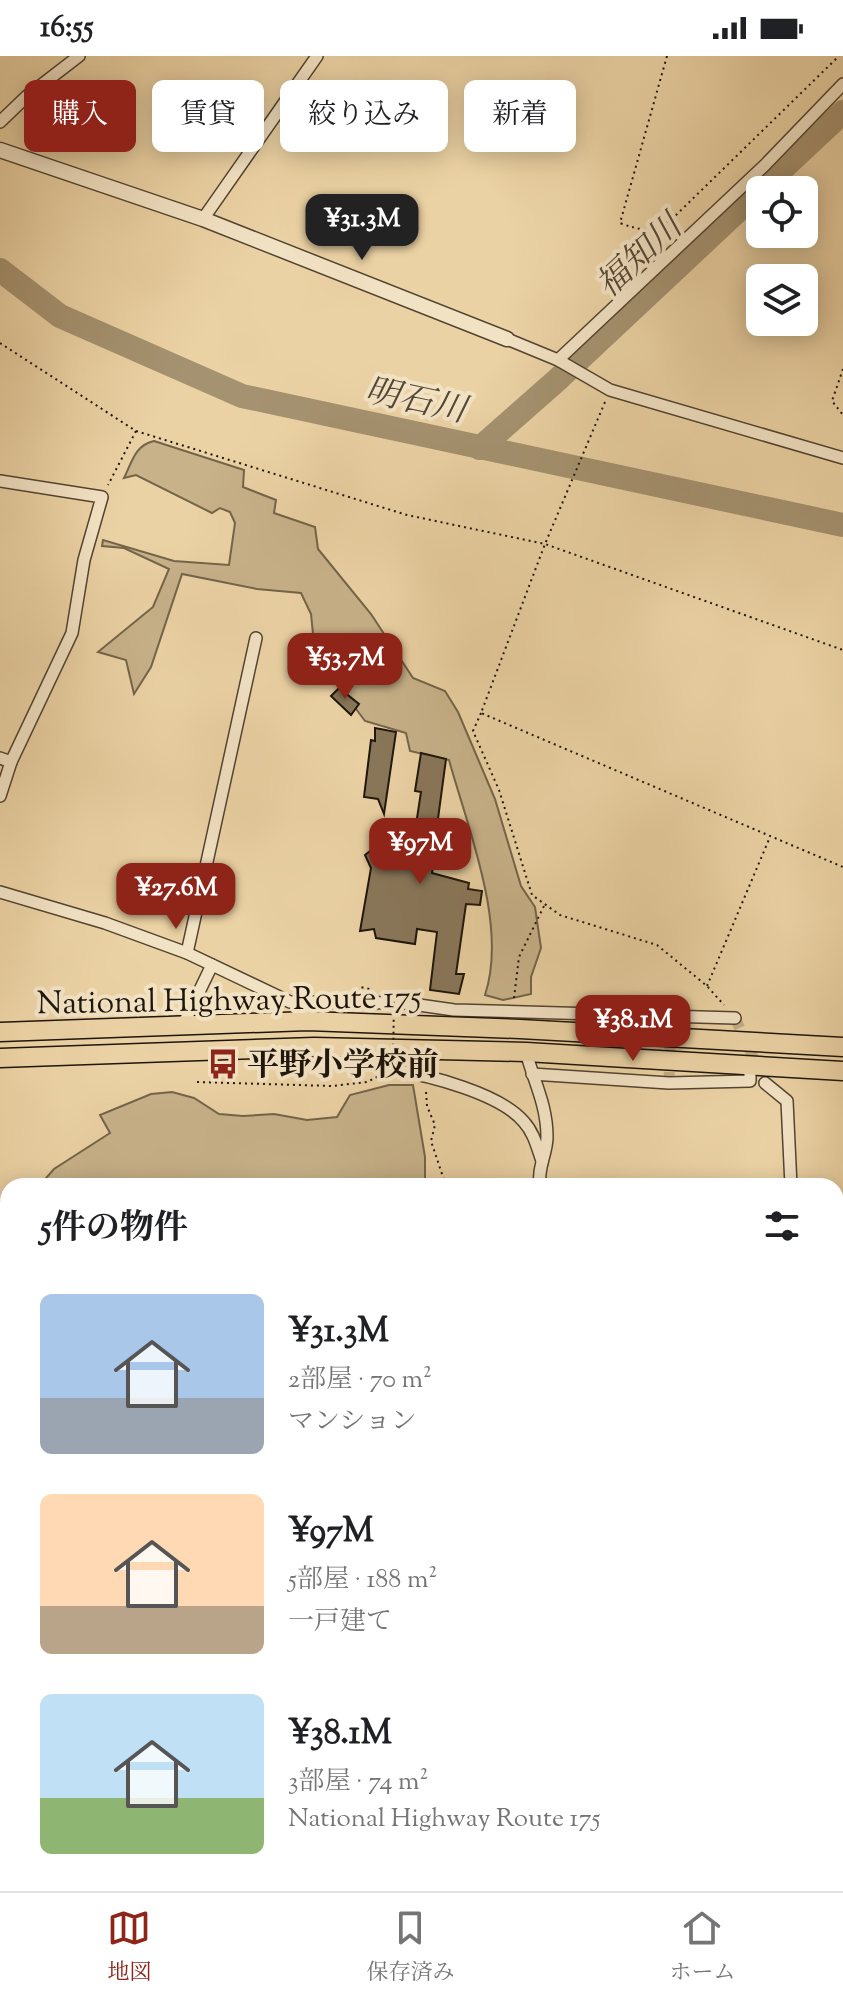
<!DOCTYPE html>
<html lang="ja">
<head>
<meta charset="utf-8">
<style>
	body { margin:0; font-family:"Sorts Mill Goudy","Noto Serif JP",serif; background:#f2f2f2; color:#202124; height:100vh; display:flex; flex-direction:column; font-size:30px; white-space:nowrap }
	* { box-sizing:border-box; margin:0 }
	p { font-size:26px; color:#757577 }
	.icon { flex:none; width:44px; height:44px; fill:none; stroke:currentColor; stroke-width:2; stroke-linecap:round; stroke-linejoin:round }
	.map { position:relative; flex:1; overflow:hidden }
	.drawer { position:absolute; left:0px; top:1122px; width:844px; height:714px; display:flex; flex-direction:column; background:#fff; border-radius:24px 24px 0 0; box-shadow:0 4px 20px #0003 }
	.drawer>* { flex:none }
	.top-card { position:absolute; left:24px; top:24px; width:796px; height:72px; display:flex; gap:16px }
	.buttons { position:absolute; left:746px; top:120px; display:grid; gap:16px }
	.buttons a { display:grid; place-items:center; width:72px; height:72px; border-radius:12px; background:#fff; box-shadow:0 4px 20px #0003; font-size:40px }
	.price { position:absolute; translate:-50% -68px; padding:0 18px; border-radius:16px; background:#8f2418; color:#fff; font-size:26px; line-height:52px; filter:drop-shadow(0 2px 4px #0008) }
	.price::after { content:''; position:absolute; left:50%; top:48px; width:24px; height:18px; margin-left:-12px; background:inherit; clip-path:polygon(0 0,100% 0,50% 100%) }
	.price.active { background:#222; color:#fff }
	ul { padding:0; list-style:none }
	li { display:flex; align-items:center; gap:24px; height:200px; padding:0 40px }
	li span { display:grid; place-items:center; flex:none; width:224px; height:160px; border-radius:12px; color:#555 }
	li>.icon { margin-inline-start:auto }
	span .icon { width:96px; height:96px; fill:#fffc; stroke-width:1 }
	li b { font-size:34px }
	h2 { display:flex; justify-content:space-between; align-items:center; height:96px; padding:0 40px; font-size:34px }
	.tag { padding:0 28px; border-radius:12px; background:#fff; box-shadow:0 4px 20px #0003; font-size:28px; line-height:72px }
	.tag.active { background:#8f2418; color:#fff }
	.status { display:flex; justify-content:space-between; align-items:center; height:56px; padding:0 40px; background:#fff; direction:ltr }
	.status svg { height:22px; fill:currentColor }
	.tab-bar { display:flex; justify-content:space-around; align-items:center; height:112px; border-top:2px solid #e0e0e0; background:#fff; font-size:22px; color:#757577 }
	.tab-bar a { display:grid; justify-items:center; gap:4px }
	.tab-bar .active { color:#8f2418 }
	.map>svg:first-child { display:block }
</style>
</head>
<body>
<div class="status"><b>16:55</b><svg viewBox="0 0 49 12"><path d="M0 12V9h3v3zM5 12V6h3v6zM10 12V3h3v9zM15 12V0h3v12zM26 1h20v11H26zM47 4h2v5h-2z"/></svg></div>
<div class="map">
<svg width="843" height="1835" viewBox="0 0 843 1835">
	<rect width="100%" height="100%" fill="#ebd2a4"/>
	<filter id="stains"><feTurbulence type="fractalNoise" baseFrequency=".0025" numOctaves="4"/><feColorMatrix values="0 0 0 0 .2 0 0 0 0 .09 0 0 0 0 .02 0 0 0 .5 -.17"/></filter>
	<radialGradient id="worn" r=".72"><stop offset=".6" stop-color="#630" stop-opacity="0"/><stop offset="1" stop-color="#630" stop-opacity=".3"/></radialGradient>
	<g fill="#c8b28a" stroke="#73644a" stroke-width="2">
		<path d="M 154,385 L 244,414 L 243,431 L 276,444 L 274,457 L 315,471 L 318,493 L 371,558 L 413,622 L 445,635 L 458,656 L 495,743 L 521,830 L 535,851 L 541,892 L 531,921 L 531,938 L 503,944 L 485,939 C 508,870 468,773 449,704 L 410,695 L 406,677 L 365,665 L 315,598 L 311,558 L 301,537 L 257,533 L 182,518 L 151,611 L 134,638 L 126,604 L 98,596 L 153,551 L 169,513 L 124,492 L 102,490 L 103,484 L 174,505 L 229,509 L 235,467 L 230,456 L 220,452 L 212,457 L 136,419 L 124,422 C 132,406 135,389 154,385 Z"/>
		<polygon points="389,1029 413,1029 425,1101 425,1130 39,1130 54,1113 110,1077 100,1059 151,1038 172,1036 194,1042 219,1058 243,1060 274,1058 307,1064 337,1061 350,1039"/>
		<polygon points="0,1145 8,1155 8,1606 0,1622 0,1530 6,1517 0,1514"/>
		<polygon points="8,1725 8,1828 557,1828 562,1835 0,1835 0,1740 4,1739"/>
	</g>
	<polygon fill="#a59270" stroke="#6f6047" stroke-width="2" points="8,1606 8,1725 3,1740 0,1740 0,1622"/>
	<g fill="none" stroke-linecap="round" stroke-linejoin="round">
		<g stroke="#a59270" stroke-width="24">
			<polyline points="0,214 60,260 242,340 843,469"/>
			<polyline points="480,392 556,325 843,56"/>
		</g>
	</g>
	<g fill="#89775a" stroke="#1e150a" stroke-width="2">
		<polygon points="339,632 359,648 351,659 331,640"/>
		<polygon points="375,672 396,676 384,758 378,743 364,741 371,684 375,685"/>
		<polygon points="421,697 446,703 437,770 448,771 445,788 437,787 432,817 469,827 468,833 482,835 480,849 466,848 456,918 464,918 459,938 430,934 437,876 417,873 415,888 376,882 374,873 360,875 371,812 365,799 389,780 388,790 412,795 421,736 415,735"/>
	</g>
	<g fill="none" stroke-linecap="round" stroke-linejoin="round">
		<g stroke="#c2ac85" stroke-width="11" stroke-dasharray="11 5.5" stroke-linecap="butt">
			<polyline points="735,962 765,1027"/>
			<polyline points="669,1027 671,960"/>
		</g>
		<g stroke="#514430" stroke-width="8">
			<polyline id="service" points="836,1345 843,1356"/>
		</g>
		<g stroke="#514430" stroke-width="14">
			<g id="minor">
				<polyline points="0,66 27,40 79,0"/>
				<polyline points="203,163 317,0"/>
				<polyline points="507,283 558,304 610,334 843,402"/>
				<polyline points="558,304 765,109 843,28"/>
				<polyline points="0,425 102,441 84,504 72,577 11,706 0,740"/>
				<polyline points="0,702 11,706"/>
				<polyline points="0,836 105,867 187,897 290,946 301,946 304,953"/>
				<polyline points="187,897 256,582"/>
				<polyline points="301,946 405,947 454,954 735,962"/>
				<polyline points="183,969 212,909"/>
				<path d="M 526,996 C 534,1026 547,1049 547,1081 C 547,1098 537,1112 540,1130"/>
				<path d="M 393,1014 C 429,1019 501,1038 524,1066 C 534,1077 537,1091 542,1105"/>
				<polyline points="532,1018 669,1027 750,1025 750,1009"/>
				<polyline points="765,1027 787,1045 791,1130"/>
				<polyline points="836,1160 843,1158"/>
			</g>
		</g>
		<g stroke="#514430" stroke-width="17">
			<polyline id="tertiary" points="0,94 203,163 507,283"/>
		</g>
		<g stroke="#1e150a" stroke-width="21">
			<g id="trunk">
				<polyline points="0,976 308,965 520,973 843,991"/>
				<polyline points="0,1002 314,991 526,996 843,1015"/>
			</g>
		</g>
		<g stroke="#1e150a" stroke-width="2" stroke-dasharray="2 4" stroke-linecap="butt">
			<path d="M 667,0 L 620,167 C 641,175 654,177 673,162 L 839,0"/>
			<polyline points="0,287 136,375 108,429"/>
			<polyline points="843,313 832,345 843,359"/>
			<polyline points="605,346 545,488 481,657 843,811"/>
			<polyline points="136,375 407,459 545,488 843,594"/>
			<polyline points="481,657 473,675 499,734 532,839 560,859 657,889 707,930 724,949"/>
			<polyline points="707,930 770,781"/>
			<polyline points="358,935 360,931 370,933"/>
			<polyline points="514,942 519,901 544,850"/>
			<polyline points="307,1008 380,1013"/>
			<polyline points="197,1026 332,1030 367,1026 381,1019"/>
			<polyline points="426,1036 427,1050 435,1069 431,1085 446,1130"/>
			<polyline points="836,1533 843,1533"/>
			<polyline points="566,1828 571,1835"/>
		</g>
		<use href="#service" stroke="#f2e2c4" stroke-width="5"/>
		<use href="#minor" stroke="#f2e2c4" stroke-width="11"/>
		<use href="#tertiary" stroke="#f2e2c4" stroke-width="14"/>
		<use href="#trunk" stroke="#ebd2a4" stroke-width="18"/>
		<polyline stroke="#1e150a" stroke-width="2" stroke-dasharray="2 4" stroke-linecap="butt" points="357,937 394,941 393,1014"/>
	</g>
	<defs>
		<g id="bus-bare" transform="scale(2.4)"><path d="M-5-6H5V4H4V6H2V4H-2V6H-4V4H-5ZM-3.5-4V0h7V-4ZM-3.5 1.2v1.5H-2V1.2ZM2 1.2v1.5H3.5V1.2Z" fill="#8f2418" stroke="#f2e2c4" stroke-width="2.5" paint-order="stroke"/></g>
	</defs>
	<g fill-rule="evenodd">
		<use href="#bus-bare" x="223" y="1008"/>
	</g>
	<g text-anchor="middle" stroke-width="8" stroke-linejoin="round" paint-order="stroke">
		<g font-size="32" fill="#1e150a" stroke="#f2e2c4">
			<text transform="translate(229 943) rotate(-1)" y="11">National Highway Route 175</text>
		</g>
		<g font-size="32" font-weight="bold" fill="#1e150a" stroke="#f2e2c4" text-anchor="start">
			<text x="247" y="1019">平野小学校前</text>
		</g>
		<g font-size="34" font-style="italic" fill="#544733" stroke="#f2e2c4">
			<text transform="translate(638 199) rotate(-43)" y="12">福知川</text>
			<text transform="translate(416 343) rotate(12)" y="12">明石川</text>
		</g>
	</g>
	<rect width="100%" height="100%" filter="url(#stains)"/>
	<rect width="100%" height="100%" fill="url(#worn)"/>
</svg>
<div class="buttons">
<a><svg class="icon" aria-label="locate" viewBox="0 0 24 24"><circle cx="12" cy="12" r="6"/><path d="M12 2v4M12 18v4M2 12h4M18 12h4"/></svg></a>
<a><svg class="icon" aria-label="layers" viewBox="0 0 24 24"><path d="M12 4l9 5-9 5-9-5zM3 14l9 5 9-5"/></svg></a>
</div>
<b class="price active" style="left:362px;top:206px">¥31.3M</b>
<b class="price" style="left:345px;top:645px">¥53.7M</b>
<b class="price" style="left:420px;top:830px">¥97M</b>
<b class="price" style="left:176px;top:875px">¥27.6M</b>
<b class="price" style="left:633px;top:1007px">¥38.1M</b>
<div class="top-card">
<a class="tag active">購入</a>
<a class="tag">賃貸</a>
<a class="tag">絞り込み</a>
<a class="tag">新着</a>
</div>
<section class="drawer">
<h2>5件の物件<svg class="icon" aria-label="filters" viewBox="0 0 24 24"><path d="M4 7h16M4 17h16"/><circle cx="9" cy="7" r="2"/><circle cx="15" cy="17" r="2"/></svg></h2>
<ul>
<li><span style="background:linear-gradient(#a9c7e8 65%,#9aa5b1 0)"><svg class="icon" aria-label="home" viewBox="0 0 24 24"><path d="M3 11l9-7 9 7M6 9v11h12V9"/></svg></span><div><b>¥31.3M</b><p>2部屋 · 70 m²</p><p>マンション</p></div></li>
<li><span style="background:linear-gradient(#ffd9b3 70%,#b9a48a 0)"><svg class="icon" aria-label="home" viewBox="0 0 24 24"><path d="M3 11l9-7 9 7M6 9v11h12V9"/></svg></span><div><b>¥97M</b><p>5部屋 · 188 m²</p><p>一戸建て</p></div></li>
<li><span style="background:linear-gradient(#bfe0f5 65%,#8fb573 0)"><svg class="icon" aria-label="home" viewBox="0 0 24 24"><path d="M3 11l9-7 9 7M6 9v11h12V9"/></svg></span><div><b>¥38.1M</b><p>3部屋 · 74 m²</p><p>National Highway Route 175</p></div></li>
</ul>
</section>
</div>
<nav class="tab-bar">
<a class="active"><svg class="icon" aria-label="map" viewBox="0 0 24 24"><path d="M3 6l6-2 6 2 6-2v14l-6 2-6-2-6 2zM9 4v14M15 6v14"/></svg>地図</a>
<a><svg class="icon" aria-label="saved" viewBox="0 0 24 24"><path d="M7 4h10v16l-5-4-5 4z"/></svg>保存済み</a>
<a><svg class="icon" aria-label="home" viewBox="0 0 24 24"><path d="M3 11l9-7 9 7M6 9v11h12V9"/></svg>ホーム</a>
</nav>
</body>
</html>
